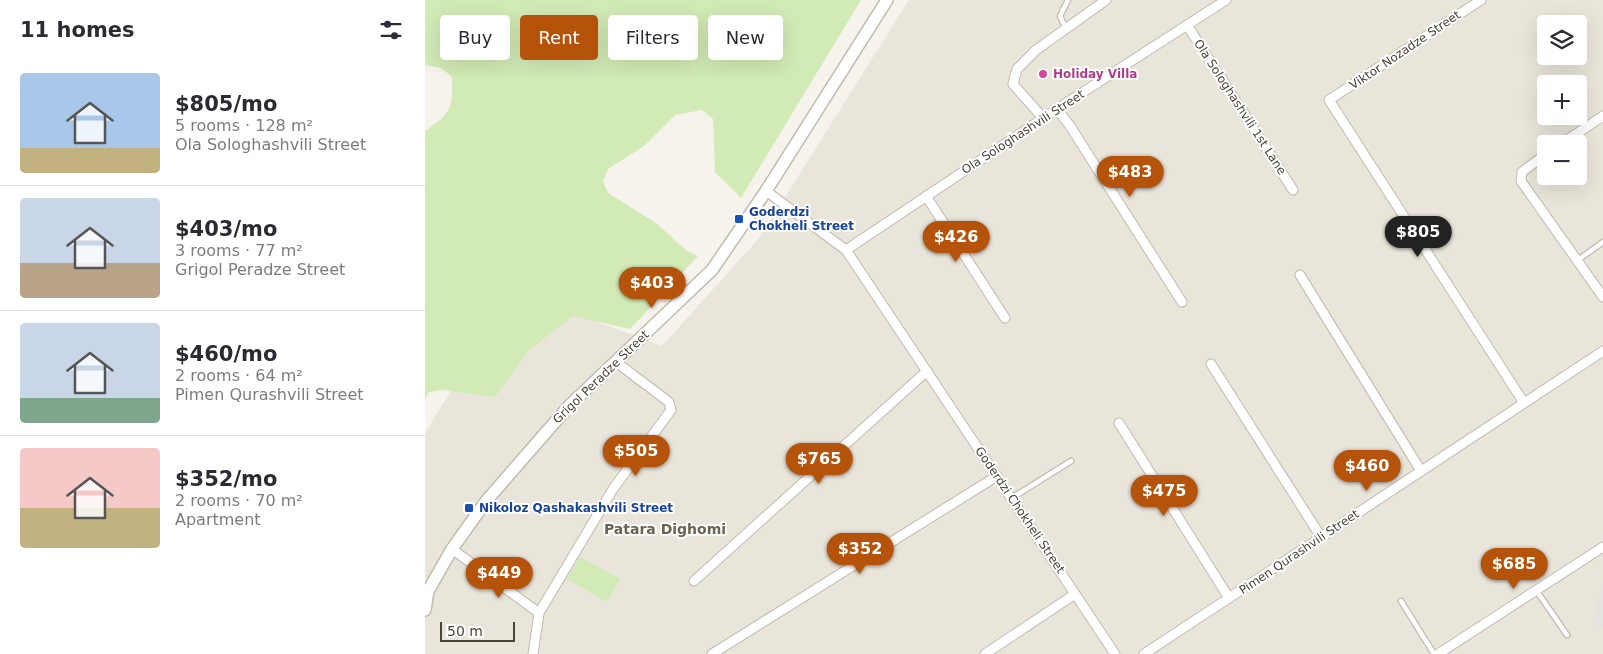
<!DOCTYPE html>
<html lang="en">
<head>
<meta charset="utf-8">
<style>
	body { margin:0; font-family:"DejaVu Sans",sans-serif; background:#f7f7f7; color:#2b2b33; height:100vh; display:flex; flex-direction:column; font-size:19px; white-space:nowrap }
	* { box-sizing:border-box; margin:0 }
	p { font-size:16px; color:#7c7c81 }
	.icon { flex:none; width:28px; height:28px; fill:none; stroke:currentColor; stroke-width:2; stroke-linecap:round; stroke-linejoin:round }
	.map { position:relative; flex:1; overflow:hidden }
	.drawer { display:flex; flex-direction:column; background:#fff; width:425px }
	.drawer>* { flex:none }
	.hud { position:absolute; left:15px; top:15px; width:475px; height:45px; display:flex; gap:10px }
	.tools { position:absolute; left:1112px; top:15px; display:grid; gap:10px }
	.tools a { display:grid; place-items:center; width:50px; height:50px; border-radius:5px; background:#fff; box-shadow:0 5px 20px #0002; font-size:25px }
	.scale { position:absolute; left:15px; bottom:12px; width:75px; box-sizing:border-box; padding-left:5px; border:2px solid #4b4439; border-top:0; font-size:14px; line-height:18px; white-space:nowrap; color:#4b4439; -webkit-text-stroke:4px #fff; paint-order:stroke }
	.price { position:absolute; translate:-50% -42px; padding:0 11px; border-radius:18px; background:#b45309; color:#fff; font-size:16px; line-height:32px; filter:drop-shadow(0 1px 2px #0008) }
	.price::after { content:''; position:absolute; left:50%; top:30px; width:15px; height:11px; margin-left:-8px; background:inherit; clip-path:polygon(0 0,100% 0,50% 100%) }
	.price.current { background:#222; color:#fff }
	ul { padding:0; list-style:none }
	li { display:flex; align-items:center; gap:15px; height:125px; padding:0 20px }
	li+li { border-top:1px solid #e1e1e2 }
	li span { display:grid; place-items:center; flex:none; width:140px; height:100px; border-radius:5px; color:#555 }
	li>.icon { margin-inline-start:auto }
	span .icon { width:60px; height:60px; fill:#fffc; stroke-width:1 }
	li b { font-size:21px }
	h2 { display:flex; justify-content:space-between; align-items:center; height:60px; padding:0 20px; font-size:21px }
	.chip { padding:0 18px; border-radius:5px; background:#fff; box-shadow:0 5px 20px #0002; font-size:18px; line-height:45px }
	.chip.current { background:#b45309; color:#fff }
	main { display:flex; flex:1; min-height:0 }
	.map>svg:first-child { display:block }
</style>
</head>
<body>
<main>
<section class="drawer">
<h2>11 homes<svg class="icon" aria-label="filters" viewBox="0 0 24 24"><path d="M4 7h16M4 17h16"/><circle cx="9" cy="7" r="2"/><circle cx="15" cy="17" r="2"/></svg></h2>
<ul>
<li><span style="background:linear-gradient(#a9c7e8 75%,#c2b280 0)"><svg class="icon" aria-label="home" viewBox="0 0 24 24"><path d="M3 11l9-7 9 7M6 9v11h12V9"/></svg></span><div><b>$805/mo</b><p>5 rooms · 128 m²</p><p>Ola Sologhashvili Street</p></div></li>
<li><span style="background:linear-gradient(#c9d6e8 65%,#b9a48a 0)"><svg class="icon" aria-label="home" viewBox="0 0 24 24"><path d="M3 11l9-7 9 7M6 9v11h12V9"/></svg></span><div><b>$403/mo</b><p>3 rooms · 77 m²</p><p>Grigol Peradze Street</p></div></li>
<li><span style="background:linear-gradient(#c9d6e8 75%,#7fa58c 0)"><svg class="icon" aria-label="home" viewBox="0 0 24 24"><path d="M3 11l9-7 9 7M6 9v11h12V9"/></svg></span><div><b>$460/mo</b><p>2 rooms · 64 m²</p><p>Pimen Qurashvili Street</p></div></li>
<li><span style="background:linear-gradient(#f6c9c9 60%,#c2b280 0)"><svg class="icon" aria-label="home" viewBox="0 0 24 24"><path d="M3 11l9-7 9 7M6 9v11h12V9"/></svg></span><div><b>$352/mo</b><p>2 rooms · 70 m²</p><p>Apartment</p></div></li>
</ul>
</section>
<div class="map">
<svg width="1178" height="654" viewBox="0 0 1178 654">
	<rect width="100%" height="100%" fill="#f6f3ec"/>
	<path fill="#eae5da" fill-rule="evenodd" d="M 484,0 L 1178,0 L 1178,654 L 0,654 L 0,433 L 88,290 L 237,346 L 335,237 ZM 1121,24 L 1154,24 L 1154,56 L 1121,56 ZM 1121,84 L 1154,84 L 1154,116 L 1121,116 ZM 1121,144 L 1154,144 L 1154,176 L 1121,176 Z"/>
	<g fill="#d2eab5">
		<path d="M 0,0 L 436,0 L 316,198 L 290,172 L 288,119 L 277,110 L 250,115 L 219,146 L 183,169 L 178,181 L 183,193 L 231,223 L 262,251 L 273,256 L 205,329 L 148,316 L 103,351 L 70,397 L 17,390 L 4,392 L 0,400 L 0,131 C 26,113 28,109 27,77 L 16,68 L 0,65 Z"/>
		<polygon points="155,557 195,579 182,602 142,579"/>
	</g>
	<polygon fill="#e5e3e0" points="1178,584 1178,627 1167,624"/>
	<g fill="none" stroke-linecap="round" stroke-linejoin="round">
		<g stroke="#c2bbae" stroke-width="7">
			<g id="service">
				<polyline points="641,29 635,16 643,0"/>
				<polyline points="1153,260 1178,242"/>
				<polyline points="587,498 646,461"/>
				<polyline points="1111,590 1142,635"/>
				<polyline points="976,601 1009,654"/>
			</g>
		</g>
		<g stroke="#c2bbae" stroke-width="11">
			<g id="minor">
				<polyline points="1056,0 904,100 1099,403"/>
				<polyline points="762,25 868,190"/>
				<polyline points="632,109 645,126 757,302"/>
				<polyline points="618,118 588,84 592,69 611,50 681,0"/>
				<polyline points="1136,144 1178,116"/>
				<polyline points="1121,154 1097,172 1096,181 1178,297"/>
				<polyline points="341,191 421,250 690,654"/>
				<polyline points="501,196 580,318"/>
				<polyline points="421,250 632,109 801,0"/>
				<polyline points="875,275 996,471"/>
				<polyline points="786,364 896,537"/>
				<polyline points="694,423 804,598"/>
				<polyline points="27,549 114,613 108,654"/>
				<polyline points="269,581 502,371"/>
				<polyline points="114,613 188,489 246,410 244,402 191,362"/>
				<polyline points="287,654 572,476"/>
				<polyline points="560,654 650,594"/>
				<polyline points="719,654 1178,351"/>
				<polyline points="1013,654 1178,547"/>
			</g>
		</g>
		<g stroke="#c2bbae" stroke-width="14">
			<polyline id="tertiary" points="0,610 3,591 27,549 62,500 144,406 287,270 341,191 462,0"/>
		</g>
		<use href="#service" stroke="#fff" stroke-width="4.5"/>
		<use href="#minor" stroke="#fff" stroke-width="9"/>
		<use href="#tertiary" stroke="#fff" stroke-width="11"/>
	</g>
	<circle fill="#d1479c" stroke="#fff" stroke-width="2" cx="618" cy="74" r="5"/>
	<g fill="#1a4fb4" stroke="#fff" stroke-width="2">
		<rect x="309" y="214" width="10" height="10" rx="2.5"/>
		<rect x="39" y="503" width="10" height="10" rx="2.5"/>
	</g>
	<g text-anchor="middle" stroke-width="4" stroke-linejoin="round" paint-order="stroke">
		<g font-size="12" fill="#4b4439" stroke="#fff">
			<text transform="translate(980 50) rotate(-34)" y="4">Viktor Nozadze Street</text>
			<text transform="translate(815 107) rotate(57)" y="4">Ola Sologhashvili 1st Lane</text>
			<text transform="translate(598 132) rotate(-33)" y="4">Ola Sologhashvili Street</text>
			<text transform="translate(176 377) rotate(-44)" y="4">Grigol Peradze Street</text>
			<text transform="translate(595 510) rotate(56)" y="4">Goderdzi Chokheli Street</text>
			<text transform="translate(874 552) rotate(-34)" y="4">Pimen Qurashvili Street</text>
		</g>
		<g font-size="12" font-weight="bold" fill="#b23c85" stroke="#fff" text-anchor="start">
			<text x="628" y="78">Holiday Villa</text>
		</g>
		<g font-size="12" font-weight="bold" fill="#164399" stroke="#fff" text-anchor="start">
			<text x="324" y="216">Goderdzi<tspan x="324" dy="14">Chokheli Street</tspan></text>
			<text x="54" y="512">Nikoloz Qashakashvili Street</text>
		</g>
		<g font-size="14" font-weight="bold" fill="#6e6250" stroke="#fff">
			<text x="240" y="534">Patara Dighomi</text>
		</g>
	</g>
</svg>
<div class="tools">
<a><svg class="icon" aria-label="layers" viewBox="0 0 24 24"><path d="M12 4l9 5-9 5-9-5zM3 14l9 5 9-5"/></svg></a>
<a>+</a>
<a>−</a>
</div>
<div class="scale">50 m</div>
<b class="price" style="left:705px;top:198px">$483</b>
<b class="price current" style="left:993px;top:258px">$805</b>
<b class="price" style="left:531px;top:263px">$426</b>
<b class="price" style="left:227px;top:309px">$403</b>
<b class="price" style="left:211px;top:477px">$505</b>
<b class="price" style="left:394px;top:485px">$765</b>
<b class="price" style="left:942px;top:492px">$460</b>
<b class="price" style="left:739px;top:517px">$475</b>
<b class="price" style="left:435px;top:575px">$352</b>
<b class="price" style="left:1089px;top:590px">$685</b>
<b class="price" style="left:74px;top:599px">$449</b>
<div class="hud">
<a class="chip">Buy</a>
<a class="chip current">Rent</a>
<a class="chip">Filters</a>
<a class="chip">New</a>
</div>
</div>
</main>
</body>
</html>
